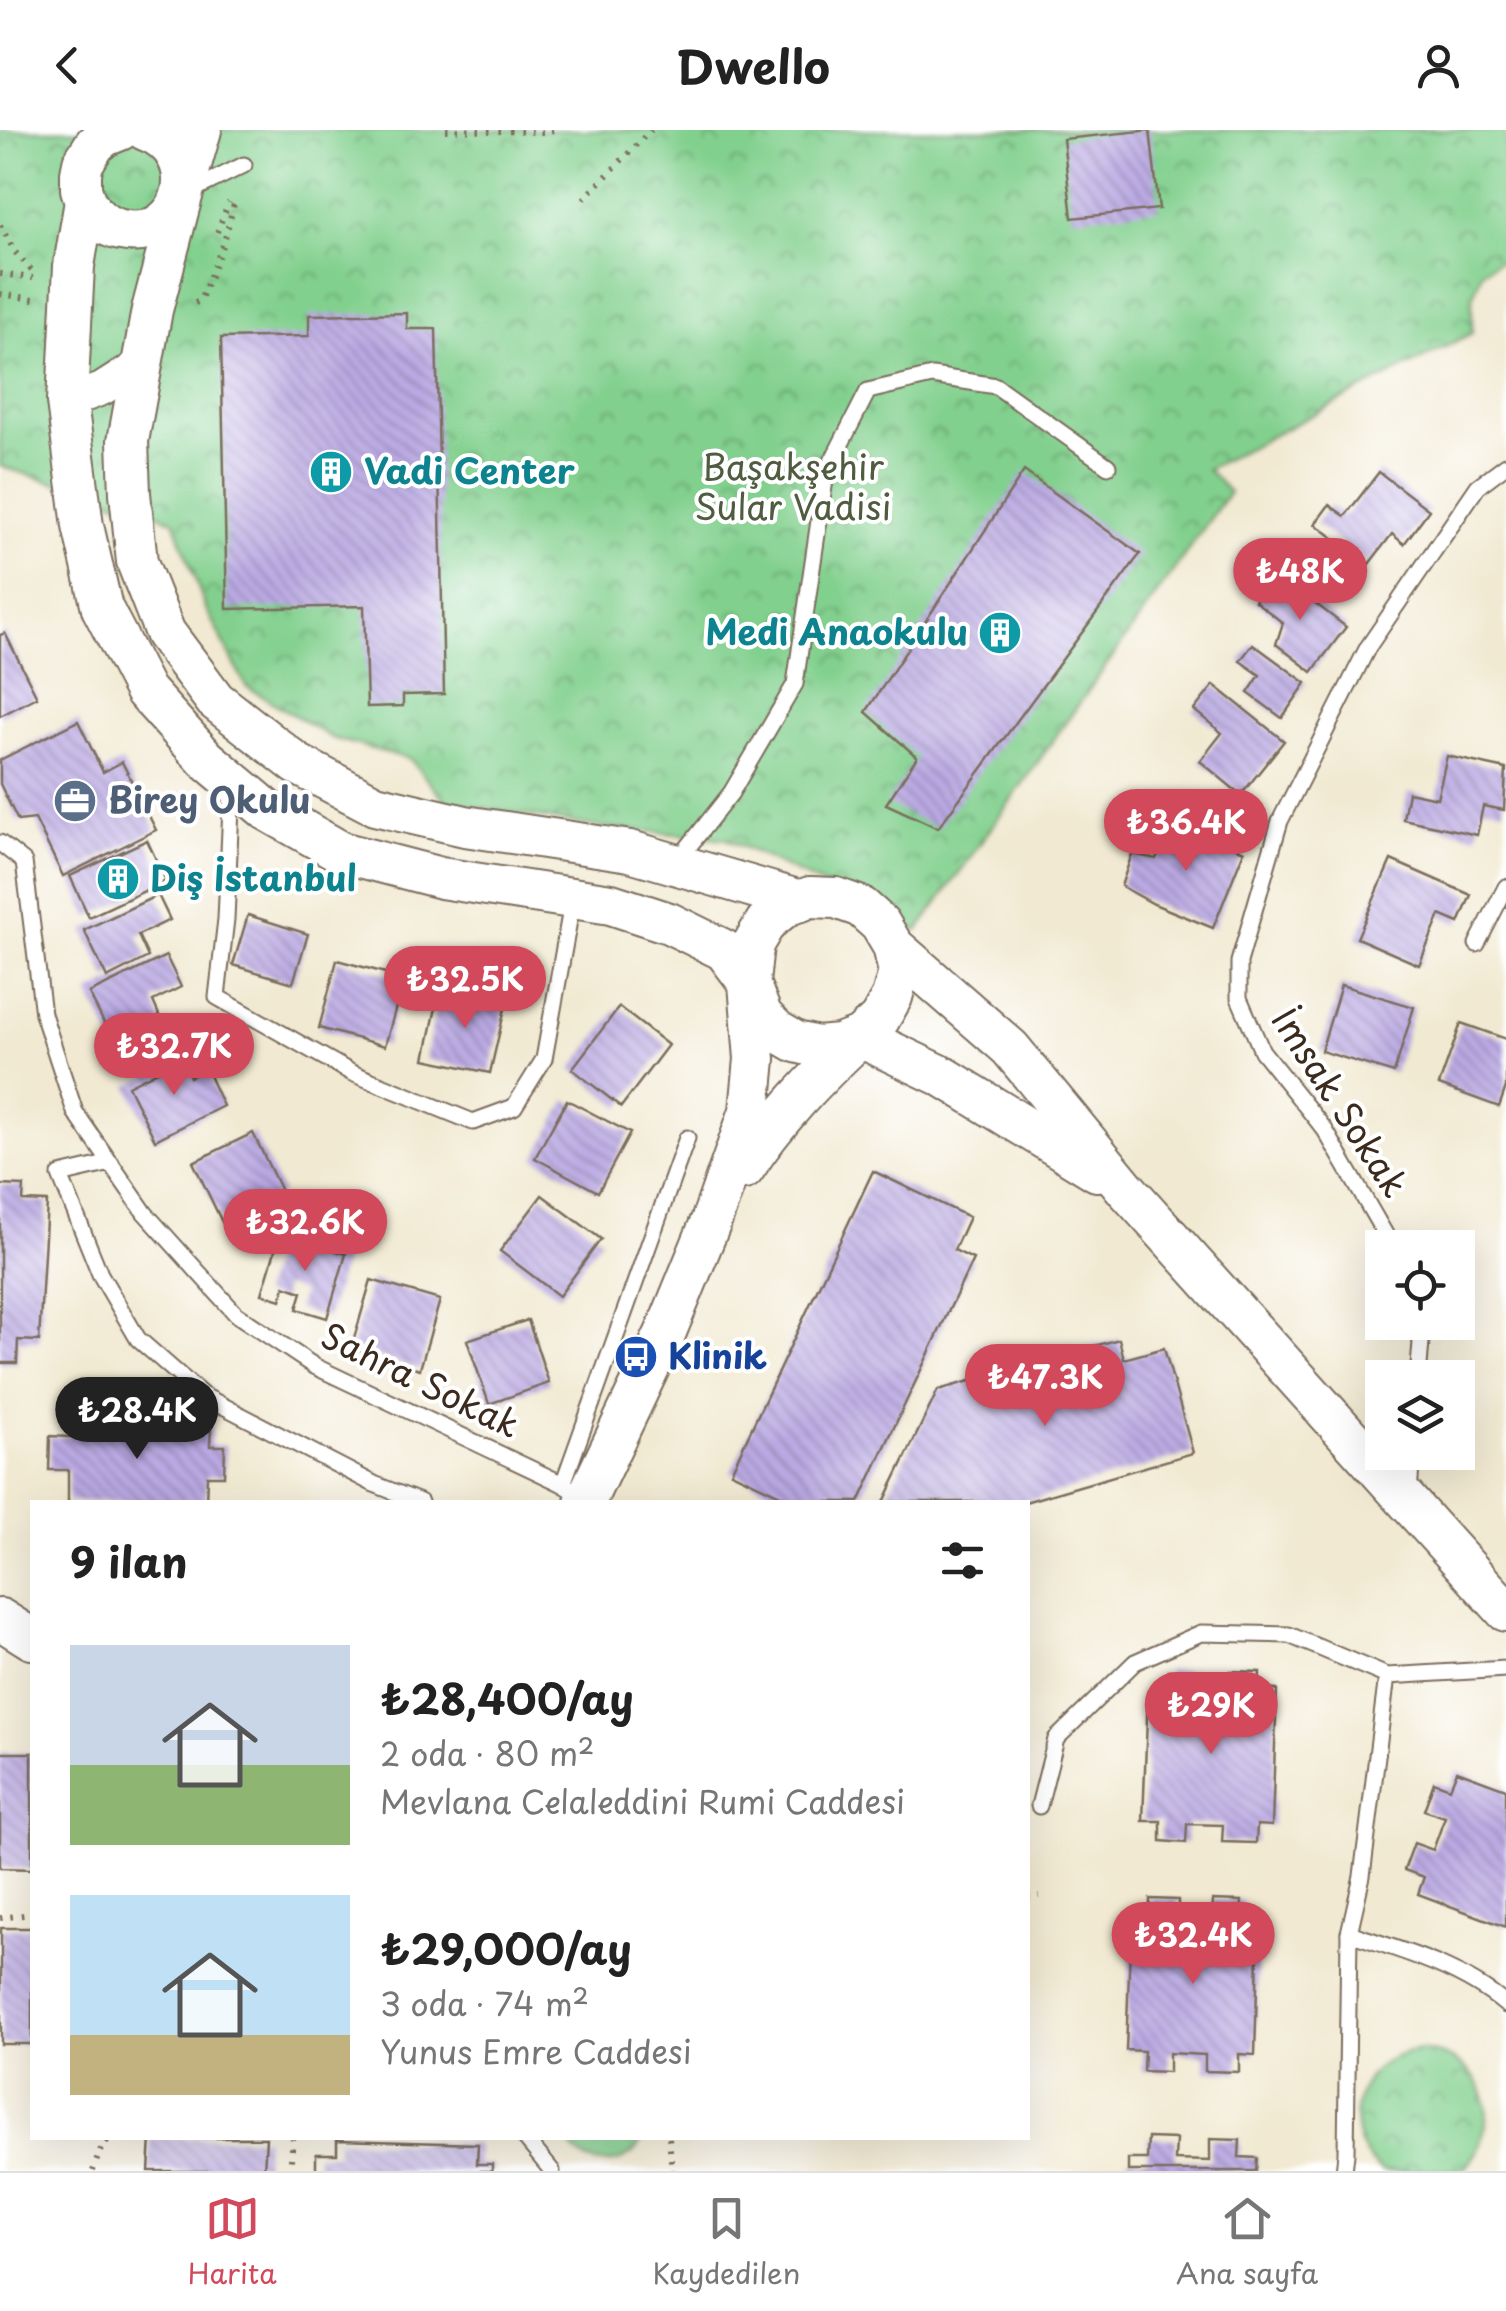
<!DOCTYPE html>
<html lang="tr">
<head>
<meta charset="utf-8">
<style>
	body { margin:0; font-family:"Playpen Sans",sans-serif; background:#f6f6f6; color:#222; height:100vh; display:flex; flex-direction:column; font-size:38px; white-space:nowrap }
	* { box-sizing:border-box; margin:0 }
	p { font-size:32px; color:#767676 }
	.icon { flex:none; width:55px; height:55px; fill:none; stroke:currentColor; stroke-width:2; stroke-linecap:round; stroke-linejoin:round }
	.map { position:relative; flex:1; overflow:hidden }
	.details { position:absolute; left:30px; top:1370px; width:1000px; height:640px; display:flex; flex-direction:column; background:#fff; border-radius:0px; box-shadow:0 10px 40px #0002 }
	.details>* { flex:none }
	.controls { position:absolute; left:1365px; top:1100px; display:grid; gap:20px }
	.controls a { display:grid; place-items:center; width:110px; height:110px; border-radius:0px; background:#fff; box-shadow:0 10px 40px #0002; font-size:50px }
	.price { position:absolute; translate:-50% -85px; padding:0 22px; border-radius:35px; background:#d1495b; color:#fff; font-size:32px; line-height:65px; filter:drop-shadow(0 2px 5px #0008) }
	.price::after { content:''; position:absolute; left:50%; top:60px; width:30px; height:22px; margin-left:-15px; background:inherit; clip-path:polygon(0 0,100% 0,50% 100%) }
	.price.selected { background:#222; color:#fff }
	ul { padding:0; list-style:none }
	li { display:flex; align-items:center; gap:30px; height:250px; padding:0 40px }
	li span { display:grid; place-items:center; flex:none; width:280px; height:200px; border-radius:0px; color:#555 }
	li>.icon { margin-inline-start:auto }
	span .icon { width:120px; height:120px; fill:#fffc; stroke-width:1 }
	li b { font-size:42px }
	h2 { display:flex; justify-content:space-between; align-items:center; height:120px; padding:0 40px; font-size:42px }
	header { display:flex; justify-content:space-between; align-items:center; height:130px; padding:0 40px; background:#fff; font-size:45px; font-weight:700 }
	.tabs { display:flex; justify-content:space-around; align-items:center; height:140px; border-top:2px solid #e0e0e0; background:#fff; font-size:28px; color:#767676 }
	.tabs a { display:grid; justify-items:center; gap:5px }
	.tabs .selected { color:#d1495b }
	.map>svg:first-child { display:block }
</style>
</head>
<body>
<header><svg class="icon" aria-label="back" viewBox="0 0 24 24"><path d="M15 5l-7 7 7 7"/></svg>Dwello<svg class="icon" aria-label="person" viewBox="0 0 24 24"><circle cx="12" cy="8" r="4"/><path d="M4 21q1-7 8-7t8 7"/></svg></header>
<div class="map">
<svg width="1506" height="2041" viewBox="0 0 1506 2041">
	<defs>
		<pattern id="park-crowns" width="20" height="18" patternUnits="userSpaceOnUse" patternTransform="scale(2.5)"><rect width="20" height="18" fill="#82d08e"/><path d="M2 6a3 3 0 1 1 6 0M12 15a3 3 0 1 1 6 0" fill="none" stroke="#6ca973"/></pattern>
		<pattern id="building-back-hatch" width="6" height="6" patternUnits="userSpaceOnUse" patternTransform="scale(2.5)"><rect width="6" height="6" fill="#baa9e3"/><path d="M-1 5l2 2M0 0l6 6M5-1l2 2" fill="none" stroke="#988ab7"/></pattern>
	</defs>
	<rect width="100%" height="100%" fill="#fff"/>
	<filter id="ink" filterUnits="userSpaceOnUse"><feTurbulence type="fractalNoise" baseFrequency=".01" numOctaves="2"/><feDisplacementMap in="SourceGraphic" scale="20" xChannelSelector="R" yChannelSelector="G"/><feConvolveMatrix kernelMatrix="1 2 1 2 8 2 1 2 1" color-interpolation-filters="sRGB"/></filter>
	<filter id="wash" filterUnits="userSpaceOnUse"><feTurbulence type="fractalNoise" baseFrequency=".0048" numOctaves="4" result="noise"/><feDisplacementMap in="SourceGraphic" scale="40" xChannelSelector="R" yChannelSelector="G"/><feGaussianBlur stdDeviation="2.25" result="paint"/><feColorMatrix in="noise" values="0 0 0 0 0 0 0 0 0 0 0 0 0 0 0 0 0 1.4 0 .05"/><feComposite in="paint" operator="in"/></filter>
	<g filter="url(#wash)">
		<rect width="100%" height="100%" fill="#f1e9d1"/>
		<g fill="url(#park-crowns)" stroke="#5e7d56" stroke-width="2.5">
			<polygon points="0,0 1506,0 1506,127 1482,141 1472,168 1472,203 1207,339 1229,362 918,801 727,709 592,696 445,671 410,629 332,608 246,556 206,479 174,390 0,336"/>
			<path d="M 1421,1920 C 1489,1928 1506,1993 1463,2041 L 1382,2041 C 1345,2016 1348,1957 1384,1933 C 1396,1925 1407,1922 1421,1920 Z"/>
			<path d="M 567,2008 L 642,2008 C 632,2041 578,2041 567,2008 Z"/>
		</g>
		<g id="blocks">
			<g fill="url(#building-back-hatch)">
				<polygon points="1150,0 1159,79 1072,88 1063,9"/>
				<polygon points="407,183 407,199 436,199 444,564 403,565 403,576 367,577 364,476 227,479 221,208 309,206 309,185"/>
				<polygon points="1024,341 1140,424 938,698 886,674 917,627 866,582"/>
				<polygon points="1379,342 1429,380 1404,414 1392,404 1369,434 1315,394 1329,375 1345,386"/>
				<polygon points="1276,443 1346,497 1312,542 1276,514 1283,493 1255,471"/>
				<polygon points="5,503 37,567 0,586 0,505"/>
				<polygon points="1253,514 1306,553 1282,588 1248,563 1260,545 1240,531"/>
				<polygon points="1214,555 1284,611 1241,665 1200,631 1222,603 1194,580"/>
				<polygon points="78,591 103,642 122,632 156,700 63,746 35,689 18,691 0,654 0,630"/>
				<polygon points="1447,626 1506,639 1504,680 1483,676 1477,705 1403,689 1408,662 1437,668"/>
				<polygon points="1172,689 1244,721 1213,798 1154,774 1121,756 1132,724 1156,729"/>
				<polygon points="147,710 166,751 89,787 70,746"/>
				<polygon points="1391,730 1471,765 1459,793 1440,785 1419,835 1357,808"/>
				<polygon points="158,765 170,790 138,805 148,827 107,848 84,800"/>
				<polygon points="248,785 308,804 293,853 233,835"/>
				<polygon points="166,826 181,857 153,871 162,892 115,915 89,863"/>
				<polygon points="337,830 404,848 385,916 319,898"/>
				<polygon points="1341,855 1414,877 1394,943 1321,921"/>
				<polygon points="440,859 506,874 490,943 425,929"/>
				<polygon points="619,877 668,915 621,977 572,939"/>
				<polygon points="1461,893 1506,909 1506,957 1499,977 1439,955"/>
				<polygon points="182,929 190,947 206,939 223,976 155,1010 128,956"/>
				<polygon points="567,970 630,1003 598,1062 535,1028"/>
				<polygon points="253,1003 282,1063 222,1092 193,1032"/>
				<polygon points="873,1041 969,1087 954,1120 973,1129 859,1372 795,1372 731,1342"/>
				<polygon points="0,1055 24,1056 23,1071 47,1072 39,1211 18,1210 17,1233 0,1233"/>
				<polygon points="542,1065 601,1109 559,1166 500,1121"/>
				<polygon points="280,1104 346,1124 327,1188 297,1179 302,1162 285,1156 281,1170 262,1164"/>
				<polygon points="371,1150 440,1170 420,1239 351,1219"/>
				<polygon points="528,1190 549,1253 489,1274 467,1210"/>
				<polygon points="1119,1209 1124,1229 1164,1218 1193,1323 1025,1372 884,1372 938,1260"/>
				<polygon points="70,1293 211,1296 210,1316 225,1316 224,1346 207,1346 206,1372 68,1372 68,1340 49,1340 50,1306 70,1307"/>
				<polygon points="1168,1540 1196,1541 1195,1562 1229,1563 1231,1541 1260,1542 1259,1559 1277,1560 1272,1696 1257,1695 1256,1713 1222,1712 1223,1695 1187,1694 1186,1713 1161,1711 1161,1691 1143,1691 1148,1561 1167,1562"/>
				<polygon points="0,1623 32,1623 32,1739 0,1738"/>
				<polygon points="1457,1641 1506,1659 1506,1797 1418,1764 1424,1747 1404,1740 1414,1713 1433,1720 1445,1687 1424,1680 1434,1652 1450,1658"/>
				<polygon points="1150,1769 1178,1770 1178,1791 1212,1793 1213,1770 1242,1771 1241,1789 1259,1789 1255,1925 1239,1924 1239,1942 1205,1941 1205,1925 1169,1923 1169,1942 1143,1941 1144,1921 1126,1920 1131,1790 1149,1791"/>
				<rect x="1" y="1798" width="31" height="116"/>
				<polygon points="151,2008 266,2008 264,2041 149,2041"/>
				<polygon points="1148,2008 1176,2009 1175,2030 1210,2031 1210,2009 1240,2010 1239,2027 1257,2028 1256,2041 1128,2041 1128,2029 1147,2029"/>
				<polygon points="337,2010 478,2014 477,2034 492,2034 492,2041 316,2041 316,2024 337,2024"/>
			</g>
		</g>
	</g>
	<g filter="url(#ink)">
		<use href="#blocks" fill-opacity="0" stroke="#7b6d5d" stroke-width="2.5"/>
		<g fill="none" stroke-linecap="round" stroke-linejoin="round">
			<g stroke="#7b6d5d" stroke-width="19">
				<g id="service">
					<polyline points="189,62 244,35"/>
					<polyline points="232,655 226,789 217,867 352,943 473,992 514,977 544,929 573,768"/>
					<polyline points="0,713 24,732 43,884 75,982 145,1083 236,1184 314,1236 563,1354 586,1368"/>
					<polyline points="678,730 731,663 795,554 826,343 868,261 932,246 996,256 1108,336"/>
					<polyline points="1477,814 1506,757"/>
					<polyline points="111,1033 60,1045 100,1144 138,1209 202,1265 374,1354 420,1372"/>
					<polyline points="1393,1118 1325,1000 1262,921 1239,868 1239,832 1280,691 1368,517 1478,356 1506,335"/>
					<polyline points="1415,1192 1421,1212 1418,1248"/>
					<polyline points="563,1354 687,1008"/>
					<polyline points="1409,1363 1412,1322"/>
					<polyline points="1039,1676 1056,1609 1135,1532 1201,1503 1289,1505 1387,1546 1506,1539"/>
					<path d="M 1349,1803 C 1404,1821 1462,1838 1506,1875"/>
					<polyline points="525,2008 552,2041"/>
					<polyline points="1344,2041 1346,2024 1349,1803 1362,1746 1387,1546"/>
				</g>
			</g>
			<g stroke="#7b6d5d" stroke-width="36">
				<polyline id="minor" points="67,272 102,259 143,233"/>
			</g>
			<g stroke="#7b6d5d" stroke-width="44">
				<g id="tertiary">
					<polyline points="120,0 105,6 95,14 83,33 81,43 81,59 85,71 74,136 67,272 83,396 102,478 145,561 206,629 267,680 341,722 441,748 611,774 669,793 724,820 749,853 762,886 777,901 796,912 817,917 839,915 860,907 879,890 892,867 899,842 893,816 880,794 861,777 836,768 810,767 786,776 766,792 753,814 749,853 755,929 750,981 712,1089 665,1204 585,1372"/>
					<polyline points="201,0 182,66 152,180 128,311 130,363 137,432 165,503 215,570 297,634 375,675 465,696 630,721 801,771"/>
					<path d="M 85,71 C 93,86 104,97 121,100 C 186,114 209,23 145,0"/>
					<polyline points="893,816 1010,918 1126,1059 1506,1481"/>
					<polyline points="860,907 944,947 1097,1041"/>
					<path d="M 744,1039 C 776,989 817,947 860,907"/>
					<polyline points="0,1489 32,1509"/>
				</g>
			</g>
			<g stroke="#7b6d5d" stroke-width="6" stroke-dasharray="2.5 8" stroke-linecap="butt">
				<polyline points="446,0 544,2 553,0"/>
				<polyline points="584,69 651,0"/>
				<polyline points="0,95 15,122 34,143"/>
				<polyline points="217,102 229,72"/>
				<polyline points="0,144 33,148"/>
				<polyline points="0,164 34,169"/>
				<polyline points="195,173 200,171 224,112 235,70"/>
				<polyline points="1028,1767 1039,1766"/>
				<polyline points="0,1788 32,1784"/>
				<polyline points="669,2008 672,2041"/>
				<polyline points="93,2041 100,2021 110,2008"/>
				<polyline points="290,2041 293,2008"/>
			</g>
			<use href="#service" stroke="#fff" stroke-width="15"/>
			<use href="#minor" stroke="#fff" stroke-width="32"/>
			<use href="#tertiary" stroke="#fff" stroke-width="40"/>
		</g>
	</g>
	<defs>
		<g id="building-disc" transform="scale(2.25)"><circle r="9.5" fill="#0f9aa8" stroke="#fff"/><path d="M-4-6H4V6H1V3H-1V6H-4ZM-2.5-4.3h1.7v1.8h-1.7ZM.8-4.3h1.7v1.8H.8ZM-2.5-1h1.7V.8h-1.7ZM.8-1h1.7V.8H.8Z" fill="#fff"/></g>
		<g id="office-disc" transform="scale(2.25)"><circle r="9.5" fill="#5c6f8a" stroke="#fff"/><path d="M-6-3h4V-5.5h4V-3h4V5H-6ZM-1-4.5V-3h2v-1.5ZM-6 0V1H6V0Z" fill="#fff"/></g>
		<g id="bus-disc" transform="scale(2.25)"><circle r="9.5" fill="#1a4fb4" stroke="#fff"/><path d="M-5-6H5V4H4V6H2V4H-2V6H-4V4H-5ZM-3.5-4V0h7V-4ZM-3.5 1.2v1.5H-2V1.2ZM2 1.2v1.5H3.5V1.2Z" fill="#fff"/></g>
	</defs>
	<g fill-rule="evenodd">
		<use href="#building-disc" x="331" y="342"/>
		<use href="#building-disc" x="1000" y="503"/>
		<use href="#office-disc" x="75" y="671"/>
		<use href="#building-disc" x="118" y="749"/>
		<use href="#bus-disc" x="636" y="1227"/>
	</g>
	<g text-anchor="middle" stroke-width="8" stroke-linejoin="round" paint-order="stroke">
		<g font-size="35" fill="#505c40" stroke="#fff">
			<text x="793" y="350">Başakşehir<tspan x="793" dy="40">Sular Vadisi</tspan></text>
		</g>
		<g font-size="35" font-weight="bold" fill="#0d838f" stroke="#fff" text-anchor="start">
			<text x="364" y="354">Vadi Center</text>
			<text x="968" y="515" text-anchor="end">Medi Anaokulu</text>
			<text x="150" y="761">Diş İstanbul</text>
		</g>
		<g font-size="35" font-weight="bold" fill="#4e5e75" stroke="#fff" text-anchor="start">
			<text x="108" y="683">Birey Okulu</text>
		</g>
		<g font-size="35" fill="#3b2a1e" stroke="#fff">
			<text transform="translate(1339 973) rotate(57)" y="12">İmsak Sokak</text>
			<text transform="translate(420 1251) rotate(26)" y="12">Sahra Sokak</text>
		</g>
		<g font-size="35" font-weight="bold" fill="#164399" stroke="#fff" text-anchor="start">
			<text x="668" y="1239">Klinik</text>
		</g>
	</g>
</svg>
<div class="controls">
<a><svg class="icon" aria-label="locate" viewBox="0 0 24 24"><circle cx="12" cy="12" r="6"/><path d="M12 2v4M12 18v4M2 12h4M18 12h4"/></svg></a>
<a><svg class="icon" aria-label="layers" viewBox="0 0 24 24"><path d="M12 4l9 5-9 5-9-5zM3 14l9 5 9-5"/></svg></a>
</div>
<b class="price" style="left:1300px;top:493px">₺48K</b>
<b class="price" style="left:1186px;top:744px">₺36.4K</b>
<b class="price" style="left:465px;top:901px">₺32.5K</b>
<b class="price" style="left:174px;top:968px">₺32.7K</b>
<b class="price" style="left:305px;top:1144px">₺32.6K</b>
<b class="price" style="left:1045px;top:1299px">₺47.3K</b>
<b class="price selected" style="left:137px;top:1332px">₺28.4K</b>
<b class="price" style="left:1211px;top:1627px">₺29K</b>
<b class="price" style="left:1193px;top:1857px">₺32.4K</b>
<section class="details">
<h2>9 ilan<svg class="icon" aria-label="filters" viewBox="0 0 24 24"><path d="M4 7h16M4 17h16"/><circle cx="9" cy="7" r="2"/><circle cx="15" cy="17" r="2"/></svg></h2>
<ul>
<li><span style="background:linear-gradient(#c9d6e8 60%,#8fb573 0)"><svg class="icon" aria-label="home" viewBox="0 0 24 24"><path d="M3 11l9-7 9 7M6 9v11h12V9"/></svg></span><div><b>₺28,400/ay</b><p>2 oda · 80 m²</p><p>Mevlana Celaleddini Rumi Caddesi</p></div></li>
<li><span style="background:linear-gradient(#bfe0f5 70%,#c2b280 0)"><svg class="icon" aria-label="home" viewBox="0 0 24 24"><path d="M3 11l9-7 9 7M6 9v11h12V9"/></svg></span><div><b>₺29,000/ay</b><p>3 oda · 74 m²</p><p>Yunus Emre Caddesi</p></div></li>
</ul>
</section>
</div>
<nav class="tabs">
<a class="selected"><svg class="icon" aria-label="map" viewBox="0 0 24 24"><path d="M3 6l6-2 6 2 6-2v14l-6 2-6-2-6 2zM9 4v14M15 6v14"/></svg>Harita</a>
<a><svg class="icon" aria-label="saved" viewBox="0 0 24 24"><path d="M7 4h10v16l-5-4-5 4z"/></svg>Kaydedilen</a>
<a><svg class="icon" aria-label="home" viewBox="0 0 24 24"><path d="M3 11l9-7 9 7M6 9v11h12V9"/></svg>Ana sayfa</a>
</nav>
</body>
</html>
